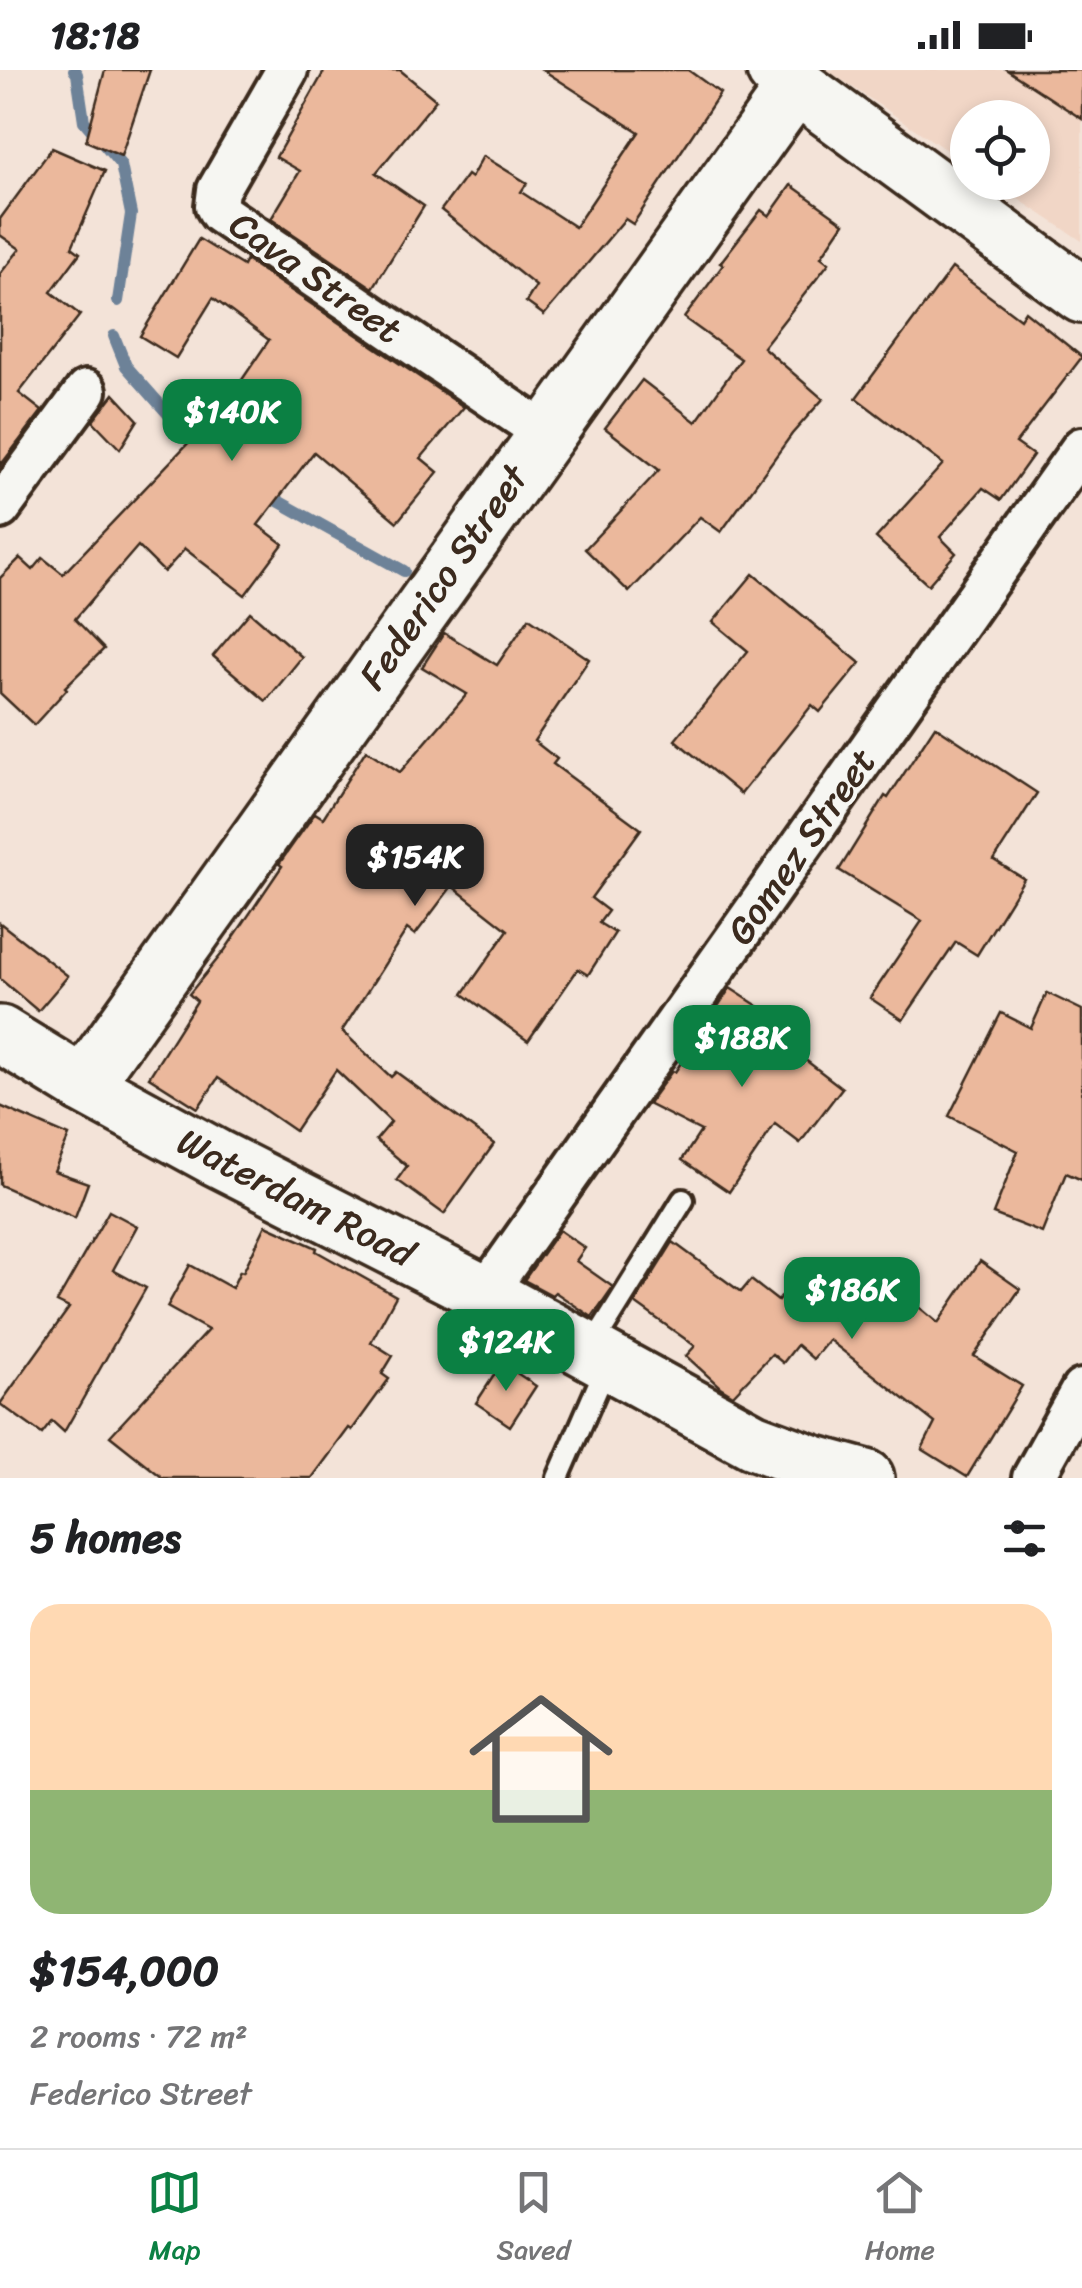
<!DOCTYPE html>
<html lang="en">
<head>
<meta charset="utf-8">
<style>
	body { margin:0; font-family:Sriracha,sans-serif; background:#f6f6f6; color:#202124; height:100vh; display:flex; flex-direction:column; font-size:38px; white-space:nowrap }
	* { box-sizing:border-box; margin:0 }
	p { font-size:32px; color:#757577 }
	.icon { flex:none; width:55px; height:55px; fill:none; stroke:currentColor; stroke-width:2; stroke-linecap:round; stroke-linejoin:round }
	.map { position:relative; height:1408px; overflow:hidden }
	.panel { display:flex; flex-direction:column; background:#fff; flex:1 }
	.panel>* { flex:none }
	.tools { position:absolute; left:950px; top:30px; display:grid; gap:20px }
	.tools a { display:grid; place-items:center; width:100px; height:100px; border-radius:50%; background:#fff; box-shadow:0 5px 15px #0003; font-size:50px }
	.price { position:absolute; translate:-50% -85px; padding:0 22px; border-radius:20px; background:#0b8043; color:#fff; font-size:32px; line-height:65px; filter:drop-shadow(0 2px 5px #0008) }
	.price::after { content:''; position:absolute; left:50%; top:60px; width:30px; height:22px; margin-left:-15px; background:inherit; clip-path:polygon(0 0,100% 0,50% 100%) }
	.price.active { background:#222; color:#fff }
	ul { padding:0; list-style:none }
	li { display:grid; align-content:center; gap:20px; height:530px; padding:0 30px }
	li span { display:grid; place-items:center; height:310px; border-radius:30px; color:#555 }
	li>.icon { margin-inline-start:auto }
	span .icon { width:180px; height:180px; fill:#fffc; stroke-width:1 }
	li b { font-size:42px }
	h2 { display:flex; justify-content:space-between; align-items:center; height:120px; padding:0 30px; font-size:42px }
	.status { display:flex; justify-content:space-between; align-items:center; height:70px; padding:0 50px; background:#fff; direction:ltr }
	.status svg { height:28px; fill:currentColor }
	.tab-bar { display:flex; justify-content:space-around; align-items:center; height:140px; border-top:2px solid #e0e0e0; background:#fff; font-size:28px; color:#757577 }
	.tab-bar a { display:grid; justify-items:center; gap:5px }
	.tab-bar .active { color:#0b8043 }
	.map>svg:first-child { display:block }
</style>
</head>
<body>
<div class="status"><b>18:18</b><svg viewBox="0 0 49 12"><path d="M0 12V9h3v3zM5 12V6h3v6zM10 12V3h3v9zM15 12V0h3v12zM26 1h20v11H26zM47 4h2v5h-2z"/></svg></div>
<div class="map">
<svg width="1082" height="1408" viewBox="0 0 1082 1408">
	<rect width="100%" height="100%" fill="#f3e3d8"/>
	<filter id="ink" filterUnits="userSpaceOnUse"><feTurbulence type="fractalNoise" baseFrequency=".01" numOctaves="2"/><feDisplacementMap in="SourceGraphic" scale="20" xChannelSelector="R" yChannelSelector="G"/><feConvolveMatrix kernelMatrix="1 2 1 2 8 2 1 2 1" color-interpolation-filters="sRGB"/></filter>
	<g filter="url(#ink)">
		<polygon fill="#f1d6c6" points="827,0 1082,0 1082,171 994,113 1032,112 1032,48 968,48 967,94"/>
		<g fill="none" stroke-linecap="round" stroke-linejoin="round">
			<g stroke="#6d8298" stroke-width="12">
				<polyline points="74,0 77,4 84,51 121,95 131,144 118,231"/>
				<polyline points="114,266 126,296 200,380"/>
				<polyline points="262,422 404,501"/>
			</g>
		</g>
		<g fill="#ebb89c" stroke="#3b2a1e" stroke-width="2.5">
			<polygon points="105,0 150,0 121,86 86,71"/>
			<polygon points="325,0 400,0 436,30 376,103 424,136 373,218 271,149 300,101 276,87"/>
			<polygon points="543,0 688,0 720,23 633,154 625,149 544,245 526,232 536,216 441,140 467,105 471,108 483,86 527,113 521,122 575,157 639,62"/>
			<polygon points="1007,0 1082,0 1082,49"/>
			<polygon points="52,78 105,101 72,177 80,183 51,222 80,245 19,323 42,341 0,396 0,204 20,179 0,165 0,149"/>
			<polygon points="791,115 844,153 821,187 829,193 763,277 823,329 792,364 721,462 700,447 629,522 585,479 659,400 605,358 642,310 696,352 741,289 684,248 723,195 720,193 761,140 769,146"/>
			<polygon points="199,169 243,196 246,190 464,337 421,388 438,402 397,452 314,382 258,455 283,474 245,525 185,479 164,502 138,476 75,549 104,579 65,617 67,619 34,655 0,623 0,508 20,488 33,500 43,488 63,504 235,324 233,323 269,270 213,228 176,288 140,266"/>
			<polygon points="952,198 1020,249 1025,241 1082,287 1016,373 1033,385 1001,430 983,418 940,467 956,483 928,515 876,468 943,394 856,328"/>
			<polygon points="114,324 138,350 120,379 93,351"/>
			<polygon points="753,504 860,593 820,642 812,635 741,724 675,670 748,581 713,552"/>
			<polygon points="250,542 302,587 266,631 213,586"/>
			<polygon points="529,548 589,589 534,671 557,689 553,694 641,759 591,828 608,841 599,853 615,863 588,905 578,899 528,971 463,924 508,860 452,816 415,865 407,859 342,961 391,1007 396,1002 494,1074 444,1144 397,1110 407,1096 376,1070 391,1052 336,1000 295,1061 218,1008 198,1038 149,1007 197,931 189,924 225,880 282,796 279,794 315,743 323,748 366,680 400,702 467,624 422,597 444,563 497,595"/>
			<polygon points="935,656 1037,723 994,790 1024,809 977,885 956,872 903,950 870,928 922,851 839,800 885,726 888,728"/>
			<polygon points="0,853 68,906 38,941 0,909"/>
			<polygon points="730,918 783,952 774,966 842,1018 800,1073 775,1054 729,1122 682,1090 701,1061 648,1034 672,1001 675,1002"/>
			<polygon points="1047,923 1082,940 1082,1110 1066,1103 1042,1163 993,1144 1018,1081 949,1046 1001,943 1031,958"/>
			<polygon points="0,1036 69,1066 54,1101 88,1113 75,1148 0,1115"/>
			<polygon points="109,1141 137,1156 113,1200 146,1218 64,1362 52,1351 42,1364 0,1334 69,1238 57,1232"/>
			<polygon points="266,1155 317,1178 316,1181 396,1226 371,1272 393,1286 382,1304 389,1309 352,1360 349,1358 312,1408 163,1408 110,1366 208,1260 167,1237 190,1195 232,1218 240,1201 243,1202"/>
			<polygon points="559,1160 585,1178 576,1191 613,1217 592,1247 555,1222 552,1225 524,1210"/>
			<polygon points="673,1172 741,1222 751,1210 778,1231 790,1216 827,1247 870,1196 938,1253 980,1191 1020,1219 974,1286 1022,1316 967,1407 922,1379 935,1353 829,1270 813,1289 797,1275 783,1293 772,1284 733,1325 720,1317 686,1286 695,1276 635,1233"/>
			<polygon points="502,1293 536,1316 510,1356 476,1333"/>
		</g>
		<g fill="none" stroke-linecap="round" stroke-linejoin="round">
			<g stroke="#3b2a1e" stroke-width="28">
				<g id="lane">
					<polyline points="589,1281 683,1130"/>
					<polyline points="558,1408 608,1293"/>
				</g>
			</g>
			<g stroke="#3b2a1e" stroke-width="48">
				<g id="street">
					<polyline points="287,0 218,120 216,136 220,143 545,363"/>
					<polyline points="0,438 86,321"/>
					<polyline points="485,1224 1082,378"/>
					<polyline points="1033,1408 1082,1320"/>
				</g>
			</g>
			<g stroke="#3b2a1e" stroke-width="62">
				<g id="secondary">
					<polyline points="775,0 1082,225"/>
					<polyline points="0,964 83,1015 215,1087 485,1224 753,1371 815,1394 866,1408"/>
					<polyline points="83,1015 796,15"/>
				</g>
			</g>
			<use href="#lane" stroke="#f6f6f2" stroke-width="20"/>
			<use href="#street" stroke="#f6f6f2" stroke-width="40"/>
			<use href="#secondary" stroke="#f6f6f2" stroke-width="55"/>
		</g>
	</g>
	<g text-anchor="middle" stroke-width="8" stroke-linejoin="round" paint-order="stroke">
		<g font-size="38" fill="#3b2a1e" stroke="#f6f6f2">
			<text transform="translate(316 207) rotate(35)" y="13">Cava Street</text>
			<text transform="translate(443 507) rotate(-55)" y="13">Federico Street</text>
			<text transform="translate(801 776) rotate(-55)" y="13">Gomez Street</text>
			<text transform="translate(296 1127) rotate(27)" y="13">Waterdam Road</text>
		</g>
	</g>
</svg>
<div class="tools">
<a><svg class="icon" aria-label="locate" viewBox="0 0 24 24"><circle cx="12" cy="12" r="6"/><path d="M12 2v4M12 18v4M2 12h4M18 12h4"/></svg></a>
</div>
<b class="price" style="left:232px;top:394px">$140K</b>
<b class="price active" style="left:415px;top:839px">$154K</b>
<b class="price" style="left:742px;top:1020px">$188K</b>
<b class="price" style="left:852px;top:1272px">$186K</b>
<b class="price" style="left:506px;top:1324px">$124K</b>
</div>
<section class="panel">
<h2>5 homes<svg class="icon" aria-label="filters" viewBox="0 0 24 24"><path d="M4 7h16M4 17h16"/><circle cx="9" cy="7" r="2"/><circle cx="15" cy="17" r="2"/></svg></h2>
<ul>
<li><span style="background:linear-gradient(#ffd9b3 60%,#8fb573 0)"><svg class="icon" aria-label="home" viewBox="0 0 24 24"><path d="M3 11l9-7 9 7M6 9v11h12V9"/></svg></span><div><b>$154,000</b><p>2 rooms · 72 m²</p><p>Federico Street</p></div></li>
</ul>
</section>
<nav class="tab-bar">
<a class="active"><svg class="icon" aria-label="map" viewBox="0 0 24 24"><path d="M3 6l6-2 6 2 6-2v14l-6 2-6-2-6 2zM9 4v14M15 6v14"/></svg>Map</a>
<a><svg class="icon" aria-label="saved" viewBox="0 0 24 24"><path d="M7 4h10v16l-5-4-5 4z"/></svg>Saved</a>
<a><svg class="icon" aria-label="home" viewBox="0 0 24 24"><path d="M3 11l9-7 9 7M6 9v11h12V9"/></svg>Home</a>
</nav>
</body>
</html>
